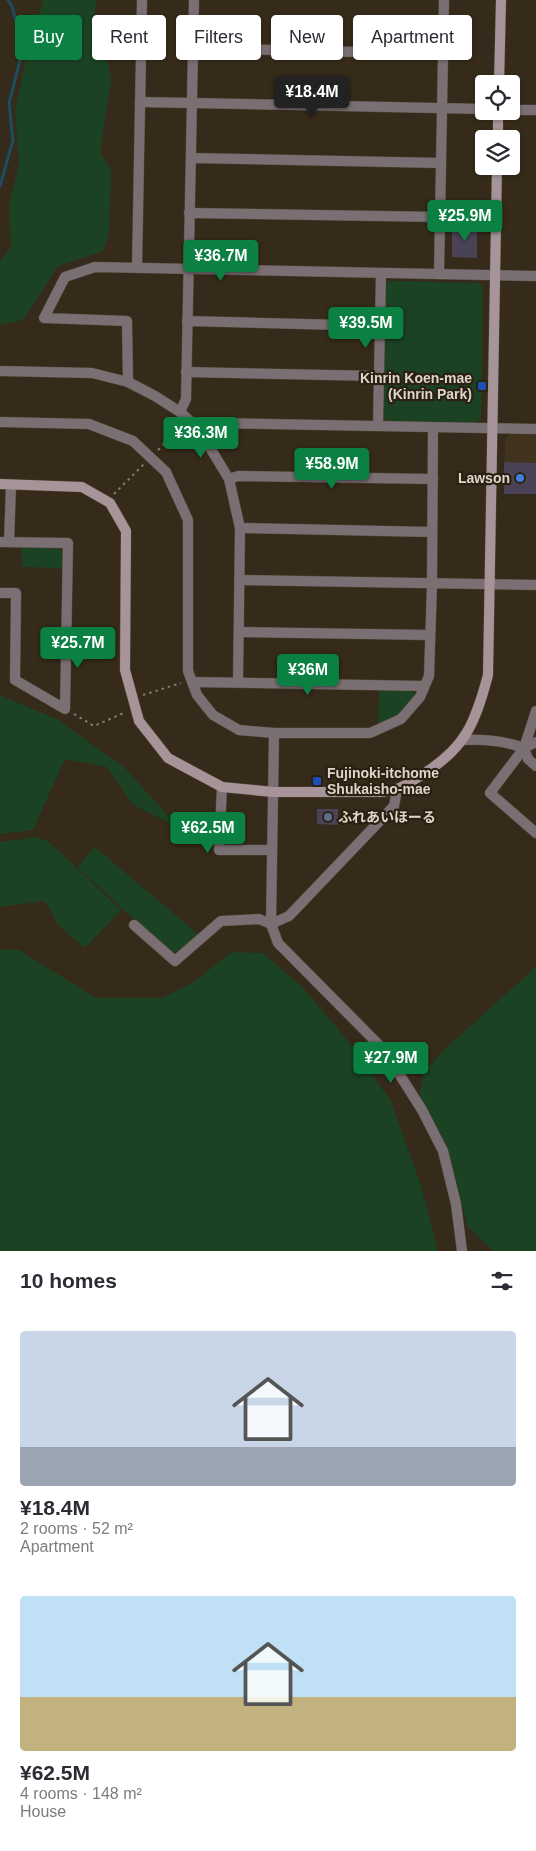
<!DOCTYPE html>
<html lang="en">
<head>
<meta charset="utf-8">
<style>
	body { margin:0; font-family:Helvetica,"Noto Sans JP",sans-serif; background:#f7f7f7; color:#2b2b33; height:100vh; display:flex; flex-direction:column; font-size:19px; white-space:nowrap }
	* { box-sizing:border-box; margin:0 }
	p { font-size:16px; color:#7c7c81 }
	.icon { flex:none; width:28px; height:28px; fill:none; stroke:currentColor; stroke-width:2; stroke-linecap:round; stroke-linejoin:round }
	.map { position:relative; height:1251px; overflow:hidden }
	.drawer { display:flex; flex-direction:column; background:#fff; flex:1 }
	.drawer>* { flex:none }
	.top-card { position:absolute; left:15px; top:15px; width:506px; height:45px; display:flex; gap:10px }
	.buttons { position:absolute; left:475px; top:75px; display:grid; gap:10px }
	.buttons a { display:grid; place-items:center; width:45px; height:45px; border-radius:5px; background:#fff; box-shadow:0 1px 4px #0004; font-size:25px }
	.price { position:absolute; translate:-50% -42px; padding:0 11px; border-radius:5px; background:#0b8043; color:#fff; font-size:16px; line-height:32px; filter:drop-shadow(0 1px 2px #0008) }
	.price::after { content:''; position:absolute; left:50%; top:30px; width:15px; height:11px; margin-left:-8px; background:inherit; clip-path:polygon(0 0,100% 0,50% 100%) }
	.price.selected { background:#222; color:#fff }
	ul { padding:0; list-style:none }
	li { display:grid; align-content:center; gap:10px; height:265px; padding:0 20px }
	li span { display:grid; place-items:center; height:155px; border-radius:5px; color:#555 }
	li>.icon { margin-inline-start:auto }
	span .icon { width:90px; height:90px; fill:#fffc; stroke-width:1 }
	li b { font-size:21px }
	h2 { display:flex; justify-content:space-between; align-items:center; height:60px; padding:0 20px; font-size:21px }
	.pill { padding:0 18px; border-radius:5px; background:#fff; box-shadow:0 1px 4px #0004; font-size:18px; line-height:45px }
	.pill.selected { background:#0b8043; color:#fff }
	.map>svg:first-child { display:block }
</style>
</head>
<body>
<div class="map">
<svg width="536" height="1251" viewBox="0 0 536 1251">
	<rect width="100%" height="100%" fill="#362b1a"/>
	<polygon fill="#41331d" points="511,433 536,434 536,494 504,494 505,439"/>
	<g fill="#1a4223">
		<polygon points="43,0 97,0 94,20 105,44 111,80 100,153 111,170 109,234 103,251 58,266 23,320 0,325 0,262 11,247 9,204 19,166 15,110 29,46"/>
		<polygon points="389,281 479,283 483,287 481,418 476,423 389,422 383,416 385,285"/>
		<polygon points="22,547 58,548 63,553 63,568 22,567"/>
		<polygon points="379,689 412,690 416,696 398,716 378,726"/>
		<polygon points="0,695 58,720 124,767 173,821 168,822 133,805 107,767 65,759 33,830 0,834"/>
		<polygon points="36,837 49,842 121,910 85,948 58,925 45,901 0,907 0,842"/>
		<polygon points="95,847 198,934 179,951 170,952 77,867"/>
		<polygon points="0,949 19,950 96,998 162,998 192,983 232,952 263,953 302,987 348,1041 391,1101 421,1186 438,1251 0,1251"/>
		<polygon points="536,967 536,1251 493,1251 468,1227 449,1157 419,1095 424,1072 448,1046"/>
	</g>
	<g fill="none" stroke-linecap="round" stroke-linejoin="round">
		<polyline stroke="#1c4d5e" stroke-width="3" points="0,186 13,140 9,103 23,49 12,6 8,0"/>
	</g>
	<g fill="#494355">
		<polygon points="452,227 477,228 477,258 452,257"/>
		<polygon points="504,462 536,463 536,494 504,494"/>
		<polygon points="317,809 338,809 338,825 317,824"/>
	</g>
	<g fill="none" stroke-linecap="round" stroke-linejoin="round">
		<g stroke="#514636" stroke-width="11">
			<g id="street">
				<polyline points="192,48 443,54"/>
				<polyline points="140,102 484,109"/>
				<polyline points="511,110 536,110"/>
				<polyline points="191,158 441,163"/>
				<polyline points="189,213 440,217"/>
				<polyline points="137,267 142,0"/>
				<polyline points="439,274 444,0"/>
				<polyline points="187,321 380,326"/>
				<polyline points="0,371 92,373 128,382 155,396 180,412 198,428 229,479 240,528 238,682"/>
				<polyline points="186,372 378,376"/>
				<polyline points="128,382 127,321 44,318 65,277 95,267 536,276"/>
				<polyline points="180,412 186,399 194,0"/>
				<polyline points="0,422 89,424 133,441 166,472 188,520 188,671 197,695 213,715 239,730 274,733 370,733 401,719 420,697 429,676 432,584 433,428"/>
				<polyline points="378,426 381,273"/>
				<polyline points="198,428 211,423 536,429"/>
				<polyline points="229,479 238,476 433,479"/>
				<polyline points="240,528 432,532"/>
				<polyline points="0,542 68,543 65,709 15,680 16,593 0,593"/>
				<polyline points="9,542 11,485"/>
				<polyline points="241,580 536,585"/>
				<polyline points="240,632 430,635"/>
				<polyline points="192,682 424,686"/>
				<polyline points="536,711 524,748 490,793 536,833"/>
				<polyline points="274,733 271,924 278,943 384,1050 422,1110 443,1151 456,1204 462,1251"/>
				<path d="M 463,740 C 484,739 505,741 524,748 L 536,742"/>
				<polyline points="524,748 528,759 536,766"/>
				<polyline points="222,787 219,850 271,850"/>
				<polyline points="134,925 175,961 221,921 259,919 271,924 289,916 394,806 397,790"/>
			</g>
		</g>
		<g stroke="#514636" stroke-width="11">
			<g id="secondary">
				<polyline points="499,84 501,0"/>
				<polyline points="498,139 498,111"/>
				<path d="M 0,484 L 82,487 L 110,503 L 126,531 L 125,670 L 139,721 L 168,758 L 222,787 L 273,792 L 381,792 C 400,790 404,786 420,776 C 465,749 475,724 488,675 L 497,166"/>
			</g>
		</g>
		<g stroke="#857c6e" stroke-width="2" stroke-dasharray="2.5 4" stroke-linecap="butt">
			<polyline points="158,450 181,426"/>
			<polyline points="114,494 144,464"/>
			<polyline points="143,695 181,683"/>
			<polyline points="74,714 94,726 126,712"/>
		</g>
		<use href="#street" stroke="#7a6f72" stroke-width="10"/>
		<use href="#secondary" stroke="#a69498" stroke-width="10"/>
	</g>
	<g fill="#1a4fb4" stroke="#2c2111" stroke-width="2">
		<rect x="477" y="381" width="10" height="10" rx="2.5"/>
		<rect x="312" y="776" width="10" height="10" rx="2.5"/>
	</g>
	<circle fill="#3f7fe0" stroke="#2c2111" stroke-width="2" cx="520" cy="478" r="5"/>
	<circle fill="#5c6f8a" stroke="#2c2111" stroke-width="2" cx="328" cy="817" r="5"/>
	<g text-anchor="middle" stroke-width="4.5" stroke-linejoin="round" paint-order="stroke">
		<g font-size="14" font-weight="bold" fill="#ddd6cb" stroke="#2c2111" text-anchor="end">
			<text x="472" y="383">Kinrin Koen-mae<tspan x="472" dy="16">(Kinrin Park)</tspan></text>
			<text x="510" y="483">Lawson</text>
			<text x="327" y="778" text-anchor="start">Fujinoki-itchome<tspan x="327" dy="16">Shukaisho-mae</tspan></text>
			<text x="338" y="822" text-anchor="start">ふれあいほーる</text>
		</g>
	</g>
</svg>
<div class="buttons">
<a><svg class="icon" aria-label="locate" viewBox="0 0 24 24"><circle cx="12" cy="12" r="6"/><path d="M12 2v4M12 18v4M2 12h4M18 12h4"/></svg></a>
<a><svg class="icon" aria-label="layers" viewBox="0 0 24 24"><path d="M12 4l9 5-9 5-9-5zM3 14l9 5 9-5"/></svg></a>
</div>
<b class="price selected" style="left:312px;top:118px">¥18.4M</b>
<b class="price" style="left:465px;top:242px">¥25.9M</b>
<b class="price" style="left:221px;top:282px">¥36.7M</b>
<b class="price" style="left:366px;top:349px">¥39.5M</b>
<b class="price" style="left:201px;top:459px">¥36.3M</b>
<b class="price" style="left:332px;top:490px">¥58.9M</b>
<b class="price" style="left:78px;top:669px">¥25.7M</b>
<b class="price" style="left:308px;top:696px">¥36M</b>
<b class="price" style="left:208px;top:854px">¥62.5M</b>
<b class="price" style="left:391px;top:1084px">¥27.9M</b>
<div class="top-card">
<a class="pill selected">Buy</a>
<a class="pill">Rent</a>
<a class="pill">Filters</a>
<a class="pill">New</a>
<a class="pill">Apartment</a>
</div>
</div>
<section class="drawer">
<h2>10 homes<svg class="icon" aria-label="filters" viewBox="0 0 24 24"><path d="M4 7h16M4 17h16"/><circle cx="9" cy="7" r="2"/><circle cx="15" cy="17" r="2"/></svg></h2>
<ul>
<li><span style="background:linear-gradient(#c9d6e8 75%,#9aa5b1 0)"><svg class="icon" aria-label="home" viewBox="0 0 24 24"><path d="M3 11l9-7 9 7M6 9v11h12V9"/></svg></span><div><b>¥18.4M</b><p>2 rooms · 52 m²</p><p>Apartment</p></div></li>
<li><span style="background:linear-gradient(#bfe0f5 65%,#c2b280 0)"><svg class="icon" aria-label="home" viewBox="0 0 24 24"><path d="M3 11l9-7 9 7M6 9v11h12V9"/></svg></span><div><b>¥62.5M</b><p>4 rooms · 148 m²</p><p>House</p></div></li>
</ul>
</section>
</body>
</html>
